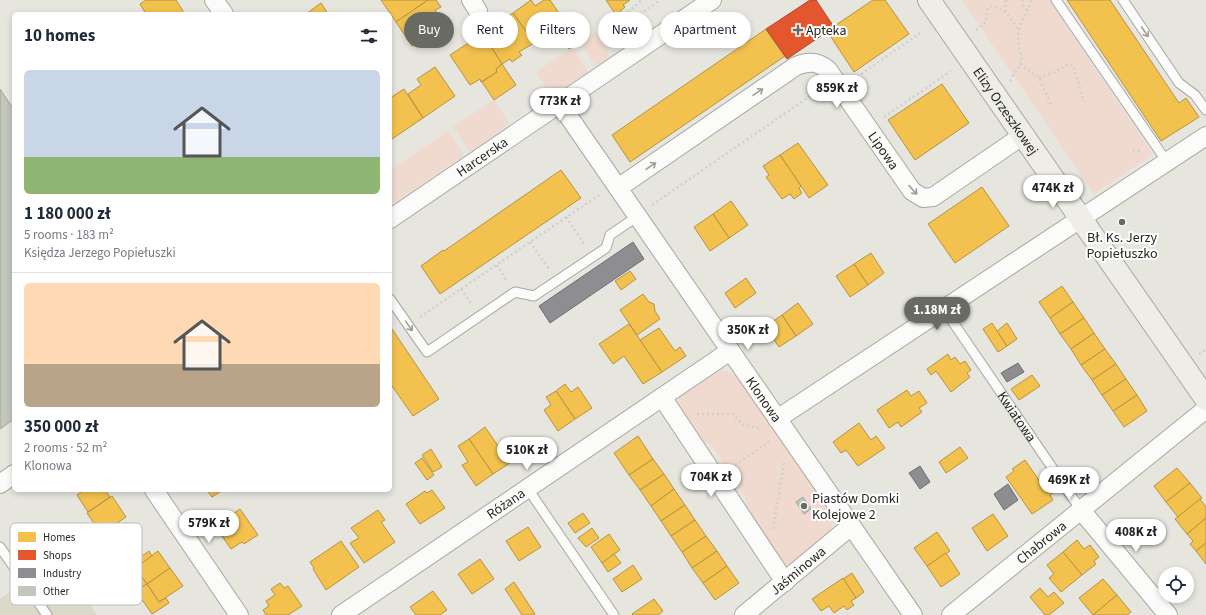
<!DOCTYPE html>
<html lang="en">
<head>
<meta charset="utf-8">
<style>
	body { margin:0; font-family:"Source Sans 3",sans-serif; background:#f2f2f3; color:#1f2937; height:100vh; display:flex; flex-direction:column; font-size:15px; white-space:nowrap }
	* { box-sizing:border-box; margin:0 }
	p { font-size:13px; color:#747a83 }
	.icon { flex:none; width:22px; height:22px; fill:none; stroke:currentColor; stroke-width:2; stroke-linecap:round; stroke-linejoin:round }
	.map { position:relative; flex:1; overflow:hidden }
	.panel { position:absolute; left:12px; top:12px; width:380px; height:480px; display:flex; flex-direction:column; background:#fff; border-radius:6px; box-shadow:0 2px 6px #0003 }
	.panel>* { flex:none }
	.guide { position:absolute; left:404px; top:12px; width:380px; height:36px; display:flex; gap:8px }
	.fabs { position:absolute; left:1158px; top:567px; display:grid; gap:8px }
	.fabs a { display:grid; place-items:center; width:36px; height:36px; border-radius:50%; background:#fff; box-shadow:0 2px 6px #0003; font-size:20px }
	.price { position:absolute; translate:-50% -34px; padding:0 9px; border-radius:14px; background:#fff; color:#222; font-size:13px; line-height:26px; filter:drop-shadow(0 1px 2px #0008) }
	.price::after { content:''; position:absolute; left:50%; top:24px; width:12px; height:9px; margin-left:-6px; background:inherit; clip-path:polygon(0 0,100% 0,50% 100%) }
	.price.selected { background:#6a6a64; color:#fff }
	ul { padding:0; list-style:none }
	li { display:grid; align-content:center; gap:8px; height:212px; padding:0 12px }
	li+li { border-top:1px solid #e0e1e3 }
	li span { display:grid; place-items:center; height:124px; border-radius:6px; color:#555 }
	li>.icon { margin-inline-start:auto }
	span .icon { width:72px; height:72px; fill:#fffc; stroke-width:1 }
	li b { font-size:17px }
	h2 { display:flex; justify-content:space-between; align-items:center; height:48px; padding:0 12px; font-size:17px }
	.pill { padding:0 14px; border-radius:18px; background:#fff; box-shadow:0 2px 6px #0003; font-size:14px; line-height:36px }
	.pill.selected { background:#6a6a64; color:#fff }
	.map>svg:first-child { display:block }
</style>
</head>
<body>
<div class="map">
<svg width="1206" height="615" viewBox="0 0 1206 615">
	<rect width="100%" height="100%" fill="#e6e5de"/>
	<polygon fill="#dad9ca" points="58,559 97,615 0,615 0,599"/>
	<g fill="#f0d9cf">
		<polygon points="962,0 1049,0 1153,154 1094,194"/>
		<polygon points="596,32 607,47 609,58 596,66 580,42"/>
		<polygon points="572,48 588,72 551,96 536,72"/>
		<polygon points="494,100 509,123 470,152 453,127"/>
		<polygon points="448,131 464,155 390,205 390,170"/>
		<polygon points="722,370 728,371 736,376 834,518 830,532 788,566 784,567 746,512 746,498 711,444 698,439 677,406 679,397 715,372"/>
	</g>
	<g fill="#f2c14e" stroke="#b59341">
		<polygon points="146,0 176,0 183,11 181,14 146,14 140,4"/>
		<polygon points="381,0 428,0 396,22"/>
		<polygon points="428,0 436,0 441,7 435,10 444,24 412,46 396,22"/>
		<polygon points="531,0 535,6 544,0 550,0 565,22 557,27 559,30 557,32 543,41 541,38 534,43 513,13"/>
		<polygon points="606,0 630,0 623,5 625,7 616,15"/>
		<polygon points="873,0 885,0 909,34 854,72 827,31"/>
		<polygon points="1067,0 1110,0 1179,103 1186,98 1199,117 1161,141"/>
		<polygon points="321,3 328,14 306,14"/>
		<polygon points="513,13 534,43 519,52 522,55 512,62 510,59 502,64 486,39 500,30 497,24"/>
		<polygon points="567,14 584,38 569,49 557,32 559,30 557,27 565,22 562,17"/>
		<polygon points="766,29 785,56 630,162 612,135"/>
		<polygon points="486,39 502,64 496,69 497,72 481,82 480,79 470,85 450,55 470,42 474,47"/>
		<polygon points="502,64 516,85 494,100 482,82 497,72 496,69"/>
		<polygon points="435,67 455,96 423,118 408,94 421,85 417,79"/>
		<polygon points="942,84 969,123 915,160 888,120"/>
		<polygon points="404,89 423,118 392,139 390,135 390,98"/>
		<polygon points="798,143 828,185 809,198 780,155"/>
		<polygon points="780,155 801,186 799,188 802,193 794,199 790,194 782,199 766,177 769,175 763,166"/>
		<polygon points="561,170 581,198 440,294 421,266 443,250 444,251"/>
		<polygon points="982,187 1009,226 955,263 928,224"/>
		<polygon points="731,201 748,225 729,238 713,214"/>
		<polygon points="713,214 729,238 710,251 694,227"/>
		<polygon points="871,253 884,273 868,285 854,264"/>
		<polygon points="854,264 868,285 850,297 836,276"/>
		<polygon points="630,271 636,279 621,290 615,281"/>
		<polygon points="746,278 756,293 735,308 725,293"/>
		<polygon points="1062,286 1073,302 1050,318 1039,302"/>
		<polygon points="643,294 649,302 654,304 655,311 660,319 637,335 620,310"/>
		<polygon points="1073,302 1084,318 1060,334 1050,318"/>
		<polygon points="798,303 813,324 796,336 782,315"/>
		<polygon points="782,315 796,336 779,347 765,327"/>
		<polygon points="1084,318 1094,333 1071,349 1060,334"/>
		<polygon points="992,323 1007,346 998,352 983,329"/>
		<polygon points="1007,323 1017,339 1007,346 997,331"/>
		<polygon points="629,324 662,372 643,384 624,356 613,364 599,344"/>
		<polygon points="390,326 439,399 413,416 390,383"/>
		<polygon points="659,328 675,351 680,347 686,356 662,372 640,340"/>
		<polygon points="1094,333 1105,349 1081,365 1071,349"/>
		<polygon points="1105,349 1116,364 1092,380 1081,365"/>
		<polygon points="948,354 951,360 955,357 960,364 965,361 971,370 967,373 970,377 951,392 936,371 931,375 927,369"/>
		<polygon points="1116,364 1126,379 1102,395 1092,380"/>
		<polygon points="1032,375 1040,386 1019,400 1011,389"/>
		<polygon points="1126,379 1137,395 1113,411 1102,395"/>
		<polygon points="565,384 571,392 578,387 592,408 575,419 556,391"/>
		<polygon points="907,390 911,396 919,391 927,403 919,408 922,412 901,427 898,422 889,428 877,410"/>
		<polygon points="556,391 575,419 558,431 544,410 551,405 546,397"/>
		<polygon points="1137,395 1147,411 1124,427 1113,411"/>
		<polygon points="859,423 871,440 876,436 885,448 858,466 846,450 841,453 833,442"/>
		<polygon points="485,427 510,463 493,474 469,439"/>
		<polygon points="638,436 653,459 629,475 614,453"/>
		<polygon points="469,439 493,474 476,486 462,465 468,462 458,446"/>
		<polygon points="960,447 968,458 946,473 939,462"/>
		<polygon points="431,449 442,467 433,472 422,455"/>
		<polygon points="422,458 434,475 427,480 415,463"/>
		<polygon points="653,459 664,474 640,490 629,475"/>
		<polygon points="1025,460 1043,486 1048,483 1054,492 1050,495 1053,500 1032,514 1006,477 1014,471 1012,469"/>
		<polygon points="1177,468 1190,483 1166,502 1154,486"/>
		<polygon points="664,474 674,489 651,506 640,490"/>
		<polygon points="1190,483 1202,498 1178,517 1166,502"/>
		<polygon points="674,489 685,505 661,521 651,506"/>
		<polygon points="84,490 105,490 110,497 88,512 77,495"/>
		<polygon points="207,490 223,490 212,497"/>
		<polygon points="432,490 445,508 420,524 406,504 425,491 427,493"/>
		<polygon points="112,496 126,517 101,534 87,513"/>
		<polygon points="1200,499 1206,507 1206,518 1187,534 1175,519"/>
		<polygon points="685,505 695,520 671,536 661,521"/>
		<polygon points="240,509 258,535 244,544 242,542 231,549 215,526"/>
		<polygon points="378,510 385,520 381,522 395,542 364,563 350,543 359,538 351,528"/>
		<polygon points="583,513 590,523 575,533 568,523"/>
		<polygon points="993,514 1008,536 987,551 972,528"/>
		<polygon points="1206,518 1206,543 1196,551 1190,544 1193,541 1187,534"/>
		<polygon points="695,520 706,536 682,552 671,536"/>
		<polygon points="528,527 541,547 519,561 506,541"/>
		<polygon points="592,528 599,538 586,547 578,538"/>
		<polygon points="937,532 950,551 927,566 914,548"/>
		<polygon points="609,534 620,550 602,563 591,547"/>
		<polygon points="706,536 717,551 692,568 682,552"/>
		<polygon points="1077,540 1084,549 1090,545 1099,557 1094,561 1096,564 1082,575 1063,552"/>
		<polygon points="341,541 359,567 326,590 313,569 314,568 310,562"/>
		<polygon points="1206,543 1206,564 1196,551"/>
		<polygon points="149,551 152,556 136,568 147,584 136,591 122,570"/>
		<polygon points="158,551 170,568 147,584 136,568"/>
		<polygon points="717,551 727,566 703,583 692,568"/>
		<polygon points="1063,552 1082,575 1061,592 1049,578 1054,574 1047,565"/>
		<polygon points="946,553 960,574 941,587 927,566"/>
		<polygon points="614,554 621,563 608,572 602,563"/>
		<polygon points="480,559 494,579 472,594 458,574"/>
		<polygon points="633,565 642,579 622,592 613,579"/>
		<polygon points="727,566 739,583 715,600 703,583"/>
		<polygon points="170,568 183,586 159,602 147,584"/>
		<polygon points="852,573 864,592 856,598 843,579"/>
		<polygon points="843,578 856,598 851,601 854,605 847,610 844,606 834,613 829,606 821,611 812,599"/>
		<polygon points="1103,579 1117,595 1093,615 1079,598"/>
		<polygon points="514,582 535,614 533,615 522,615 505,589"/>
		<polygon points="280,583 284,588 288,586 302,606 288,615 266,615 263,610 269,606 266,601 275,595 271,589"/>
		<polygon points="147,584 159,602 166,598 169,603 152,614 136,591"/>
		<polygon points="1040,588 1048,597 1054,592 1064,603 1049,615 1045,615 1030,597"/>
		<polygon points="433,591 447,610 440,615 416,615 410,607"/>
		<polygon points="1117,595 1131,612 1127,615 1093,615"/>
		<polygon points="654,599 663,611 658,615 633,615 632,614"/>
	</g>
	<polygon fill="#e4572e" stroke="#ab492a" points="810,0 816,0 834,27 787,59 766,29"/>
	<g fill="#8d8d92" stroke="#6e6e70">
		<polygon points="633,242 644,259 550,323 539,306"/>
		<polygon points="1018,363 1024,372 1007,382 1001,373"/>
		<polygon points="920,466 930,482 920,489 909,473"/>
		<polygon points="1008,484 1018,500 1004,510 994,494"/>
	</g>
	<g fill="#c2c7bb" stroke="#a1a29d">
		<polygon points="0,89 12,107 14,106 14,419 0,429"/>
		<polygon points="803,497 811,509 804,514 796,502"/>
	</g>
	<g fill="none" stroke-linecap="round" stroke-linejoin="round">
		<g stroke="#a8a7a2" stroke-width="11">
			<g id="lane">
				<polyline points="1056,0 1167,162"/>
				<polyline points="1123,0 1179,83 1195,95 1206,110"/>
				<polyline points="390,299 427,352 515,292 534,296 606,248 610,235 638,216"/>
				<path id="s1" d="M 944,309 L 1081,510"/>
				<polyline points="528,489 614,615"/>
				<polyline points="0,547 47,615"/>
			</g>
		</g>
		<g stroke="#a8a7a2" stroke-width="20">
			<g id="street">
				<polyline points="214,0 224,14"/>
				<polyline points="471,0 478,11"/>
				<path id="s2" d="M 560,104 L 913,615"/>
				<path id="s3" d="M 618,188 L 796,66 C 808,61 818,61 828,70 L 912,191 L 923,198 L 933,197 L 1022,136"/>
				<path id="s4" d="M 390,219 L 712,0"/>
				<polyline points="662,397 785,582"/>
				<polyline points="777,419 1206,136"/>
				<polyline points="0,484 14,474"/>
				<polyline points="154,490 239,615"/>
				<polyline points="1081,510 1168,615"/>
				<path id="s5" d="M 341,615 L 730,351"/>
				<path id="s6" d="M 744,615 L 851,526"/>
				<path id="s7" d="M 951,615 L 1206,409"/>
			</g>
		</g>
		<g stroke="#a8a7a2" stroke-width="24">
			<g id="secondary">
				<path id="s8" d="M 929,0 L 1206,399"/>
			</g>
		</g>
		<g stroke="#d0d0cd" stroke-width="2.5" stroke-dasharray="2 3" stroke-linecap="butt">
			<polyline points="1022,0 1022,5 1028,11"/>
			<polyline points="1005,12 1006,0"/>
			<polyline points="625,16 628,12 642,0"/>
			<polyline points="605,30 625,16 629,22 660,0"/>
			<path d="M 976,30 L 986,22 L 987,10 L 990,6 C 1004,6 1013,21 1019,31"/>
			<polyline points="1020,64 1039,78 1052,107"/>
			<polyline points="857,77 923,31"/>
			<polyline points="1039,78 1055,72 1069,64 1073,65 1084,102"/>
			<path d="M 1010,81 L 1022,61 C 1019,49 1016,39 1020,27 C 1023,17 1030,10 1031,0"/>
			<polyline points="884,117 951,71"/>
			<polyline points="1133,150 1142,152"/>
			<polyline points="652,205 813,94 820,93"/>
			<polyline points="566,217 585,245"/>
			<polyline points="530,242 549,269"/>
			<polyline points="497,265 507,281"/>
			<polyline points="461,289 472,305"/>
			<polyline points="420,317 599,195"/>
			<polyline points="1199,354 1206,349"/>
			<polyline points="697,414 733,414 743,425 759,428"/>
			<polyline points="731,468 770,441"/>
			<polyline points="773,529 784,463"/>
		</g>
		<use href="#lane" stroke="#fbfbfa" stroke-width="9"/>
		<use href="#street" stroke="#fbfbfa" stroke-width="18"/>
		<use href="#secondary" stroke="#eeede8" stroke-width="22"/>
	</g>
	<defs><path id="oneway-shaft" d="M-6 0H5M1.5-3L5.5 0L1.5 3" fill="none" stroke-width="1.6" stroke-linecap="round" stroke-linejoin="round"/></defs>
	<g stroke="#9c9c99">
		<use href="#oneway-shaft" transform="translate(1145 32) rotate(56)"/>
		<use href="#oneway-shaft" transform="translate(758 92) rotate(-34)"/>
		<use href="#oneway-shaft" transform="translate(651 166) rotate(-34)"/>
		<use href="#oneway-shaft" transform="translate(913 190) rotate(48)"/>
		<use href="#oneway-shaft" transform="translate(409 326) rotate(55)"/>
	</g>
	<g fill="#6a6a64" stroke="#fff" stroke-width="1.5">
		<path d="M796 24h4v4h4v4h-4v4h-4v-4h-4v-4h4z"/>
		<circle cx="1122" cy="222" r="4"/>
		<circle cx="804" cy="506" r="4"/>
	</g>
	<g text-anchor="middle" stroke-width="4" stroke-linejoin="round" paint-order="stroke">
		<g font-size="14" fill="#272722" stroke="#fff" text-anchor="start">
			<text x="806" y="35">Apteka</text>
			<text x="1122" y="242" text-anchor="middle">Bł. Ks. Jerzy<tspan x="1122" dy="16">Popiełuszko</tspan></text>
			<text x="812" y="503">Piastów Domki<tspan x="812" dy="16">Kolejowe 2</tspan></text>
		</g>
		<g font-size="14" fill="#272722" stroke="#fff">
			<text dy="5" stroke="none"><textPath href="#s8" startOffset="135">Elizy Orzeszkowej</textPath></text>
			<text dy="5" stroke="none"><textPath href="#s3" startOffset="348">Lipowa</textPath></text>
			<text dy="5" stroke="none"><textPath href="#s4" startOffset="111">Harcerska</textPath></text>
			<text dy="5" stroke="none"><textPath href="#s2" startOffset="359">Klonowa</textPath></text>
			<text dy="5" stroke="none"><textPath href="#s1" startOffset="130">Kwiatowa</textPath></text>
			<text dy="5" stroke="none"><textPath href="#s5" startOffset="199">Różana</textPath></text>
			<text dy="5" stroke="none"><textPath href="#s7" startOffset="116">Chabrowa</textPath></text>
			<text dy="5" stroke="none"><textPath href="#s6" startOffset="70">Jaśminowa</textPath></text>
		</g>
	</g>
	<rect x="10" y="523" width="132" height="82" rx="6" fill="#fff" stroke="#bebebd" stroke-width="1"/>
	<rect x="18" y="532" width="18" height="10" fill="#f2c14e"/>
	<rect x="18" y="550" width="18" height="10" fill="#e4572e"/>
	<rect x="18" y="568" width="18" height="10" fill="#8d8d92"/>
	<rect x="18" y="586" width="18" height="10" fill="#c2c7bb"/>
	<g font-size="11" fill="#272722">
		<text x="43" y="541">Homes</text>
		<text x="43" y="559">Shops</text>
		<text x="43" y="577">Industry</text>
		<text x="43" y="595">Other</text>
	</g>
</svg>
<div class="fabs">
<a><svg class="icon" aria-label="locate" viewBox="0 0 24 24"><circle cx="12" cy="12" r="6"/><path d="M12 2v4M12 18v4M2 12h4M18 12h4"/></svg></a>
</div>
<b class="price" style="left:837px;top:109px">859K zł</b>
<b class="price" style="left:560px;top:122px">773K zł</b>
<b class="price" style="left:1053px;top:209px">474K zł</b>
<b class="price selected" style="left:937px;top:331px">1.18M zł</b>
<b class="price" style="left:748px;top:351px">350K zł</b>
<b class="price" style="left:527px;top:471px">510K zł</b>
<b class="price" style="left:711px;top:498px">704K zł</b>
<b class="price" style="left:1069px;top:501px">469K zł</b>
<b class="price" style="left:209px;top:544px">579K zł</b>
<b class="price" style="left:1136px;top:553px">408K zł</b>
<div class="guide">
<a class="pill selected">Buy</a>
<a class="pill">Rent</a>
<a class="pill">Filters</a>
<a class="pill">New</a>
<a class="pill">Apartment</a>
</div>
<section class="panel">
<h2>10 homes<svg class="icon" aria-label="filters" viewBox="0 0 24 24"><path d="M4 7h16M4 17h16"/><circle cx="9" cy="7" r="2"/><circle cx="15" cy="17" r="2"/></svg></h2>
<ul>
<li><span style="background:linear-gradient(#c9d6e8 70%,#8fb573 0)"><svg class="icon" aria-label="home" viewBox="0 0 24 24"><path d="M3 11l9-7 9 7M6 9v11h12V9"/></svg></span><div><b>1 180 000 zł</b><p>5 rooms · 183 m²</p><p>Księdza Jerzego Popiełuszki</p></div></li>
<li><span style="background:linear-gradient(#ffd9b3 65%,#b9a48a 0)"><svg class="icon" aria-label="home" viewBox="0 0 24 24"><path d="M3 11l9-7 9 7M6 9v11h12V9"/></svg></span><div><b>350 000 zł</b><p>2 rooms · 52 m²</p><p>Klonowa</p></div></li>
</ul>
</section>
</div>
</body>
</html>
